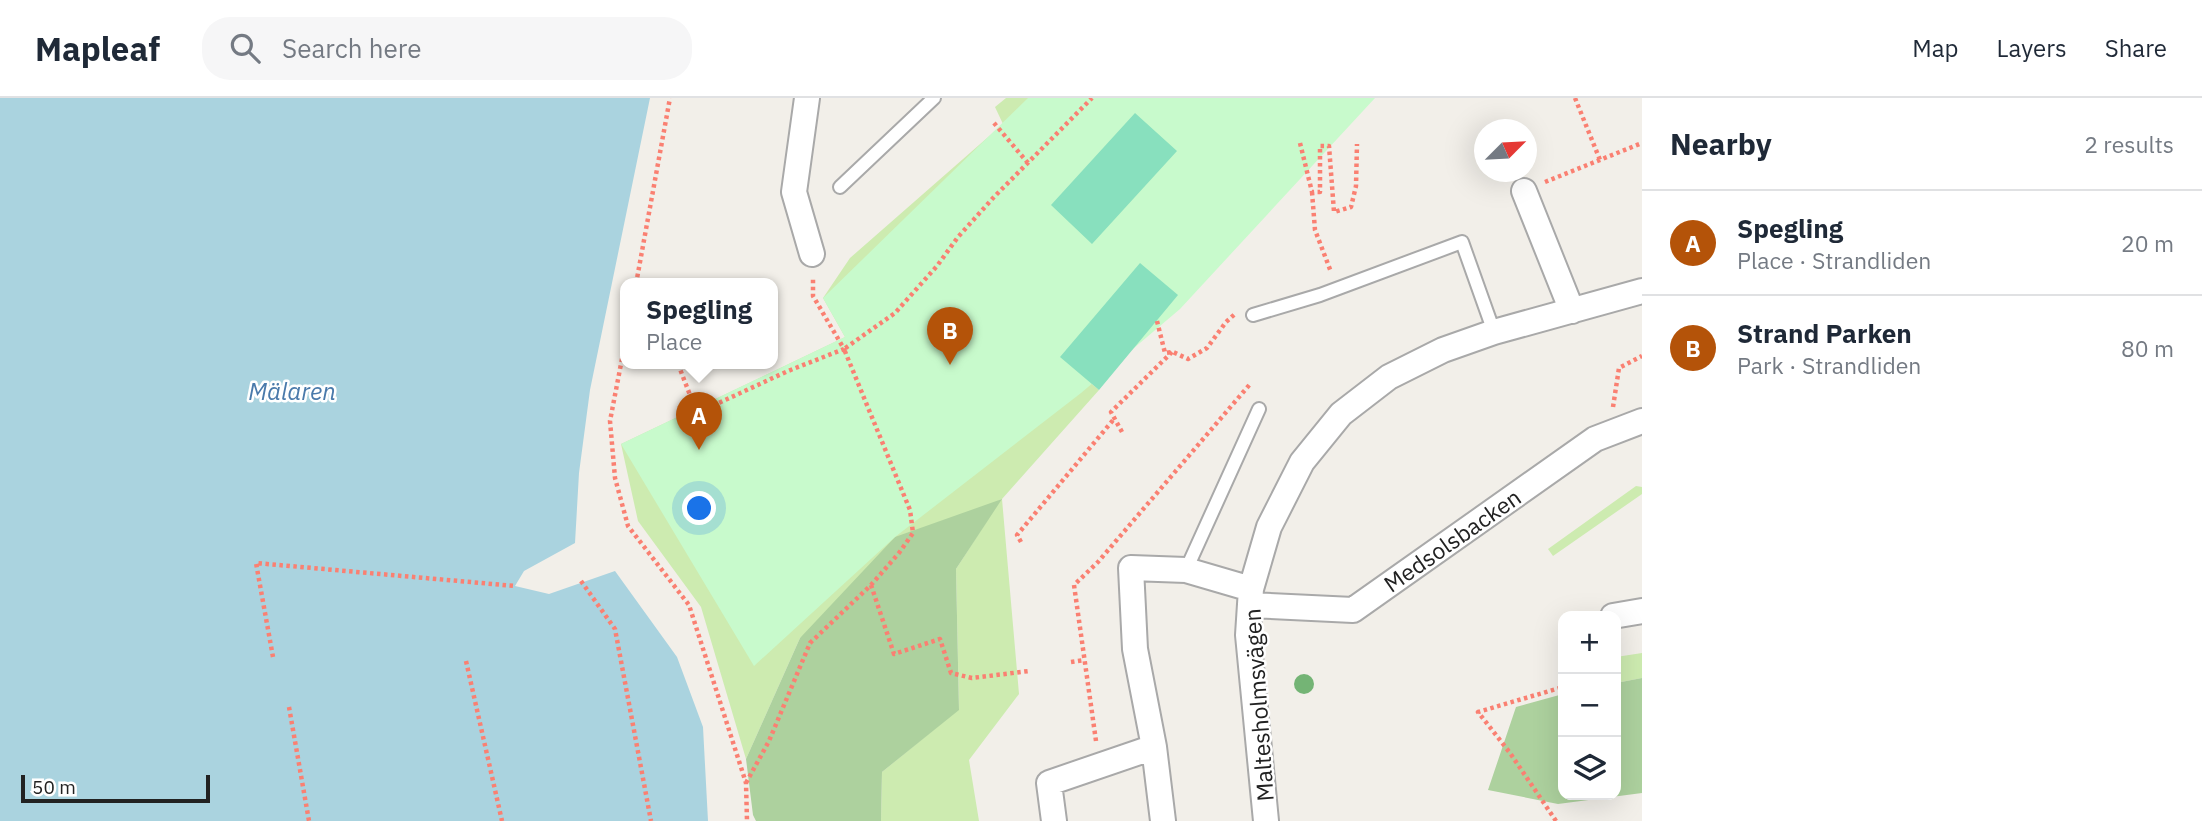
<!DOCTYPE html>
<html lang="en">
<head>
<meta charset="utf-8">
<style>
	body { margin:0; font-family:"IBM Plex Sans",sans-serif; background:#f6f6f7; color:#1f2937 }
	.controls { position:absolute; right:21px; bottom:21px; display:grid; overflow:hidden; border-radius:14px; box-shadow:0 7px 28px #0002 }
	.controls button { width:63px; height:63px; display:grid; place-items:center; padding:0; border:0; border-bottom:2px solid #e0e1e3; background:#fff; color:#1f2937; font:35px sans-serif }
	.compass { position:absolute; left:1474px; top:21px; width:63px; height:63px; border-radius:50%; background:#fff; box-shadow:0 7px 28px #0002; rotate:66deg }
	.scale { position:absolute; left:21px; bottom:18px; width:189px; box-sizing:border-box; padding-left:7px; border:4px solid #222; border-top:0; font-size:19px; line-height:24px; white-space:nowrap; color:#222; -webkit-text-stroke:5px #fff; paint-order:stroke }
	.you { position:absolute; left:700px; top:411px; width:24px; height:24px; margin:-18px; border:5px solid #fff; border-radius:50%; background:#1a73e8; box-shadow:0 0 0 10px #1a73e833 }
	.badge { display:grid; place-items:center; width:46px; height:46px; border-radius:50%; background:#b45309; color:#fff; font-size:23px; font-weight:700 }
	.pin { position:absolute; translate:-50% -58px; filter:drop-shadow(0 2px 4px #0008) }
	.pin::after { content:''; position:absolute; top:37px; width:24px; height:21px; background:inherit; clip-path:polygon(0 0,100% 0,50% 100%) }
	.popup { position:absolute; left:620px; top:180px; width:158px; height:91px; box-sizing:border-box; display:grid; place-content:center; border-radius:14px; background:#fff; filter:drop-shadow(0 2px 5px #0005); font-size:23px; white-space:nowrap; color:#747a83 }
	.popup b { font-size:26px; color:#1f2937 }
	.popup::after { content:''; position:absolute; left:50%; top:100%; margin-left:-14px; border:14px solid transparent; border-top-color:#fff }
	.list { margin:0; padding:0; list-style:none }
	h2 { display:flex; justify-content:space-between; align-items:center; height:91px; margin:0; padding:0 28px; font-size:30px }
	h2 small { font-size:23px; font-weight:400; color:#747a83 }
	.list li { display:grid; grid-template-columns:46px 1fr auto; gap:21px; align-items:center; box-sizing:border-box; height:105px; padding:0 28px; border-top:2px solid #e0e1e3 }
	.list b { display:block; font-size:26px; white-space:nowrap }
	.list p { margin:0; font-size:23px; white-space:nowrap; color:#747a83 }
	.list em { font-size:23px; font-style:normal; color:#747a83 }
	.icon { flex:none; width:38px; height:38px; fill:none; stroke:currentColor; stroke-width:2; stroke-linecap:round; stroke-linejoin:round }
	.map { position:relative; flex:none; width:1642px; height:723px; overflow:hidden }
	header { display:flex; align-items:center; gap:42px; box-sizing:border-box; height:98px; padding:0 35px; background:#fff; border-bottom:2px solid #e0e1e3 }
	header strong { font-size:33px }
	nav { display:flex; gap:38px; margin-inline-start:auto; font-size:24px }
	.search { width:490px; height:63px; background:#f6f6f7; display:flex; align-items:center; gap:18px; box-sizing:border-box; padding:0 24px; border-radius:28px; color:#747a83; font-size:26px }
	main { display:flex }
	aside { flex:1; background:#fff }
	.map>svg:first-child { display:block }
	.grass { fill:#cdebb0 }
	.forest { fill:#add19e }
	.park { fill:#c8facc }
	.pitch { fill:#88e0be }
	.water { fill:#aad3df }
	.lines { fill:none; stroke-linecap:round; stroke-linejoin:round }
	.lane-casing { stroke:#a9a9a9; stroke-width:16 }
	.street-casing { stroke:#a9a9a9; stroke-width:28 }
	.path { stroke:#fa8072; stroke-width:4.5; stroke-dasharray:3.5 3.5; stroke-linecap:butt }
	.lane { stroke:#fff; stroke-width:12 }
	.street { stroke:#fff; stroke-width:24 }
	.tree { fill:#74b475 }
	.labels { text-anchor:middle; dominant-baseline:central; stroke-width:5; stroke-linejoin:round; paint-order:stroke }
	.street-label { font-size:23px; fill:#222; stroke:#fff }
	.water-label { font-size:24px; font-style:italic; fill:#4a7aab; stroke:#fff }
</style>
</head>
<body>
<header>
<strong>Mapleaf</strong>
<div class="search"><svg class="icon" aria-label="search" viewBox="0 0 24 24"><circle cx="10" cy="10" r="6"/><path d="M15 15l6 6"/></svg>Search here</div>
<nav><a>Map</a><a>Layers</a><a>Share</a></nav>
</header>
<main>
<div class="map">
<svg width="1642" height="723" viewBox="0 0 1642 723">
	<rect width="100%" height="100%" fill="#f2efe9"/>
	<path class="grass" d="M1006,0H1199L1060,259L1099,292L1002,401L1019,596L969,662L979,723H881L882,674L959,611L956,471L1001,401L800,540L746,661L701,509L638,423L621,346L845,239L823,200L850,160L1003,26L995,9Z
		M1636,388L1642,389V396L1553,458L1548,451Z
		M1642,555V580L1616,585V559Z"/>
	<path class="forest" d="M1002,401L956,471L959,612L882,674L881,723H756L753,717L746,661L800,540L895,439Z
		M1642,580V695L1558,706L1488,692L1516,609L1563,596V697H1616V585Z"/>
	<path class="park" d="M1028,0H1375L1180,211L1081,295L895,439L754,568L621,346L845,239L823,200Z"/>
	<path class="pitch" d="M1135,15L1177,53L1092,146L1051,107Z
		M1140,165L1178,197L1099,292L1060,259Z"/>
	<path class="water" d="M0,0H650L590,292L579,375L575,445L524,473L515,488L549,496L615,473L677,559L703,629L708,723H0Z"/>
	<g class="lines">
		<g class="lane-casing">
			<path id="lane" d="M840,89L934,0
				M1253,217L1320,197L1462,144L1494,234
				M1186,472L1259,311"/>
		</g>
		<g class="street-casing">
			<path id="street" d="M807,0L794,94L812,156
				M1524,93L1572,213
				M1250,507L1353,512L1595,341L1642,323
				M1613,518L1642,513
				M1054,723L1049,685L1154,649
				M1163,723L1154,649L1135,551L1131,470L1186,472L1251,491
				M1266,723L1248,537L1251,491L1269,429L1302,364L1341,316L1389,279L1443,252L1494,234L1642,193"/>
		</g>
		<path class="path" d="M1575,0L1600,62
			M994,25L1028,65
			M1300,45L1312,94H1320V48H1329L1334,114L1351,109L1356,88L1357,46
			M1545,84L1642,45
			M1312,94L1315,132L1331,174
			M636,186L670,0
			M1157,223L1165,255L1173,254L1188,261L1207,250L1226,224L1235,216
			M626,240L610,323L615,380L628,428L689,507L746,685L747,723
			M678,266L697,315L788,273L844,251L813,198V180
			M1613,309L1619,270L1642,258
			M1122,334L1111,314L1172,254
			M1021,444L1017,437L1114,321
			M581,483L615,531L651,723
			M871,487L894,556L940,541L951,575L972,580L1029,573
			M273,559L256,465L515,488
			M466,563L502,723
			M1071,564L1084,562
			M289,609L309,723
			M1096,643L1074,487L1098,464L1251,285
			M746,685L769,643L810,545L871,487L899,455L913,435L910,412L844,251L895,215L937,168L958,139L994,99L1092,0
			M1556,723L1510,655L1478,614L1563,589"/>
		<use href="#lane" class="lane"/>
		<use href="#street" class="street"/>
	</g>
	<circle class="tree" cx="1304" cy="586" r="10"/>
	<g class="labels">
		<g class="street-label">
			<text transform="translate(1452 442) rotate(-35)">Medsolsbacken</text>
			<text transform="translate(1258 607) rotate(-94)">Maltesholmsvägen</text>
		</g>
		<g class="water-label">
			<text x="292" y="293">Mälaren</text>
		</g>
	</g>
</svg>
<div class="controls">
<button>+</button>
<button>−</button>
<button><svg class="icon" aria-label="layers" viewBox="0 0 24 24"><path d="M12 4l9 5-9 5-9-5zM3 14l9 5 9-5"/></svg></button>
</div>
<svg class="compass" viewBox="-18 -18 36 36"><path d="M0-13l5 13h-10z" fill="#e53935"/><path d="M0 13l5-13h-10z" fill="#747a83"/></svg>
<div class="scale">50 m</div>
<div class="you"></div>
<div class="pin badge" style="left:699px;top:352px">A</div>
<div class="popup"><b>Spegling</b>Place</div>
<div class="pin badge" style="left:950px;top:267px">B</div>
</div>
<aside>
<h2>Nearby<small>2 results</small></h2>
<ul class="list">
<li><span class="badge">A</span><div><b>Spegling</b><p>Place · Strandliden</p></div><em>20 m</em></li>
<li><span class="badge">B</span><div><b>Strand Parken</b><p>Park · Strandliden</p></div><em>80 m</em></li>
</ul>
</aside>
</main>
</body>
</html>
